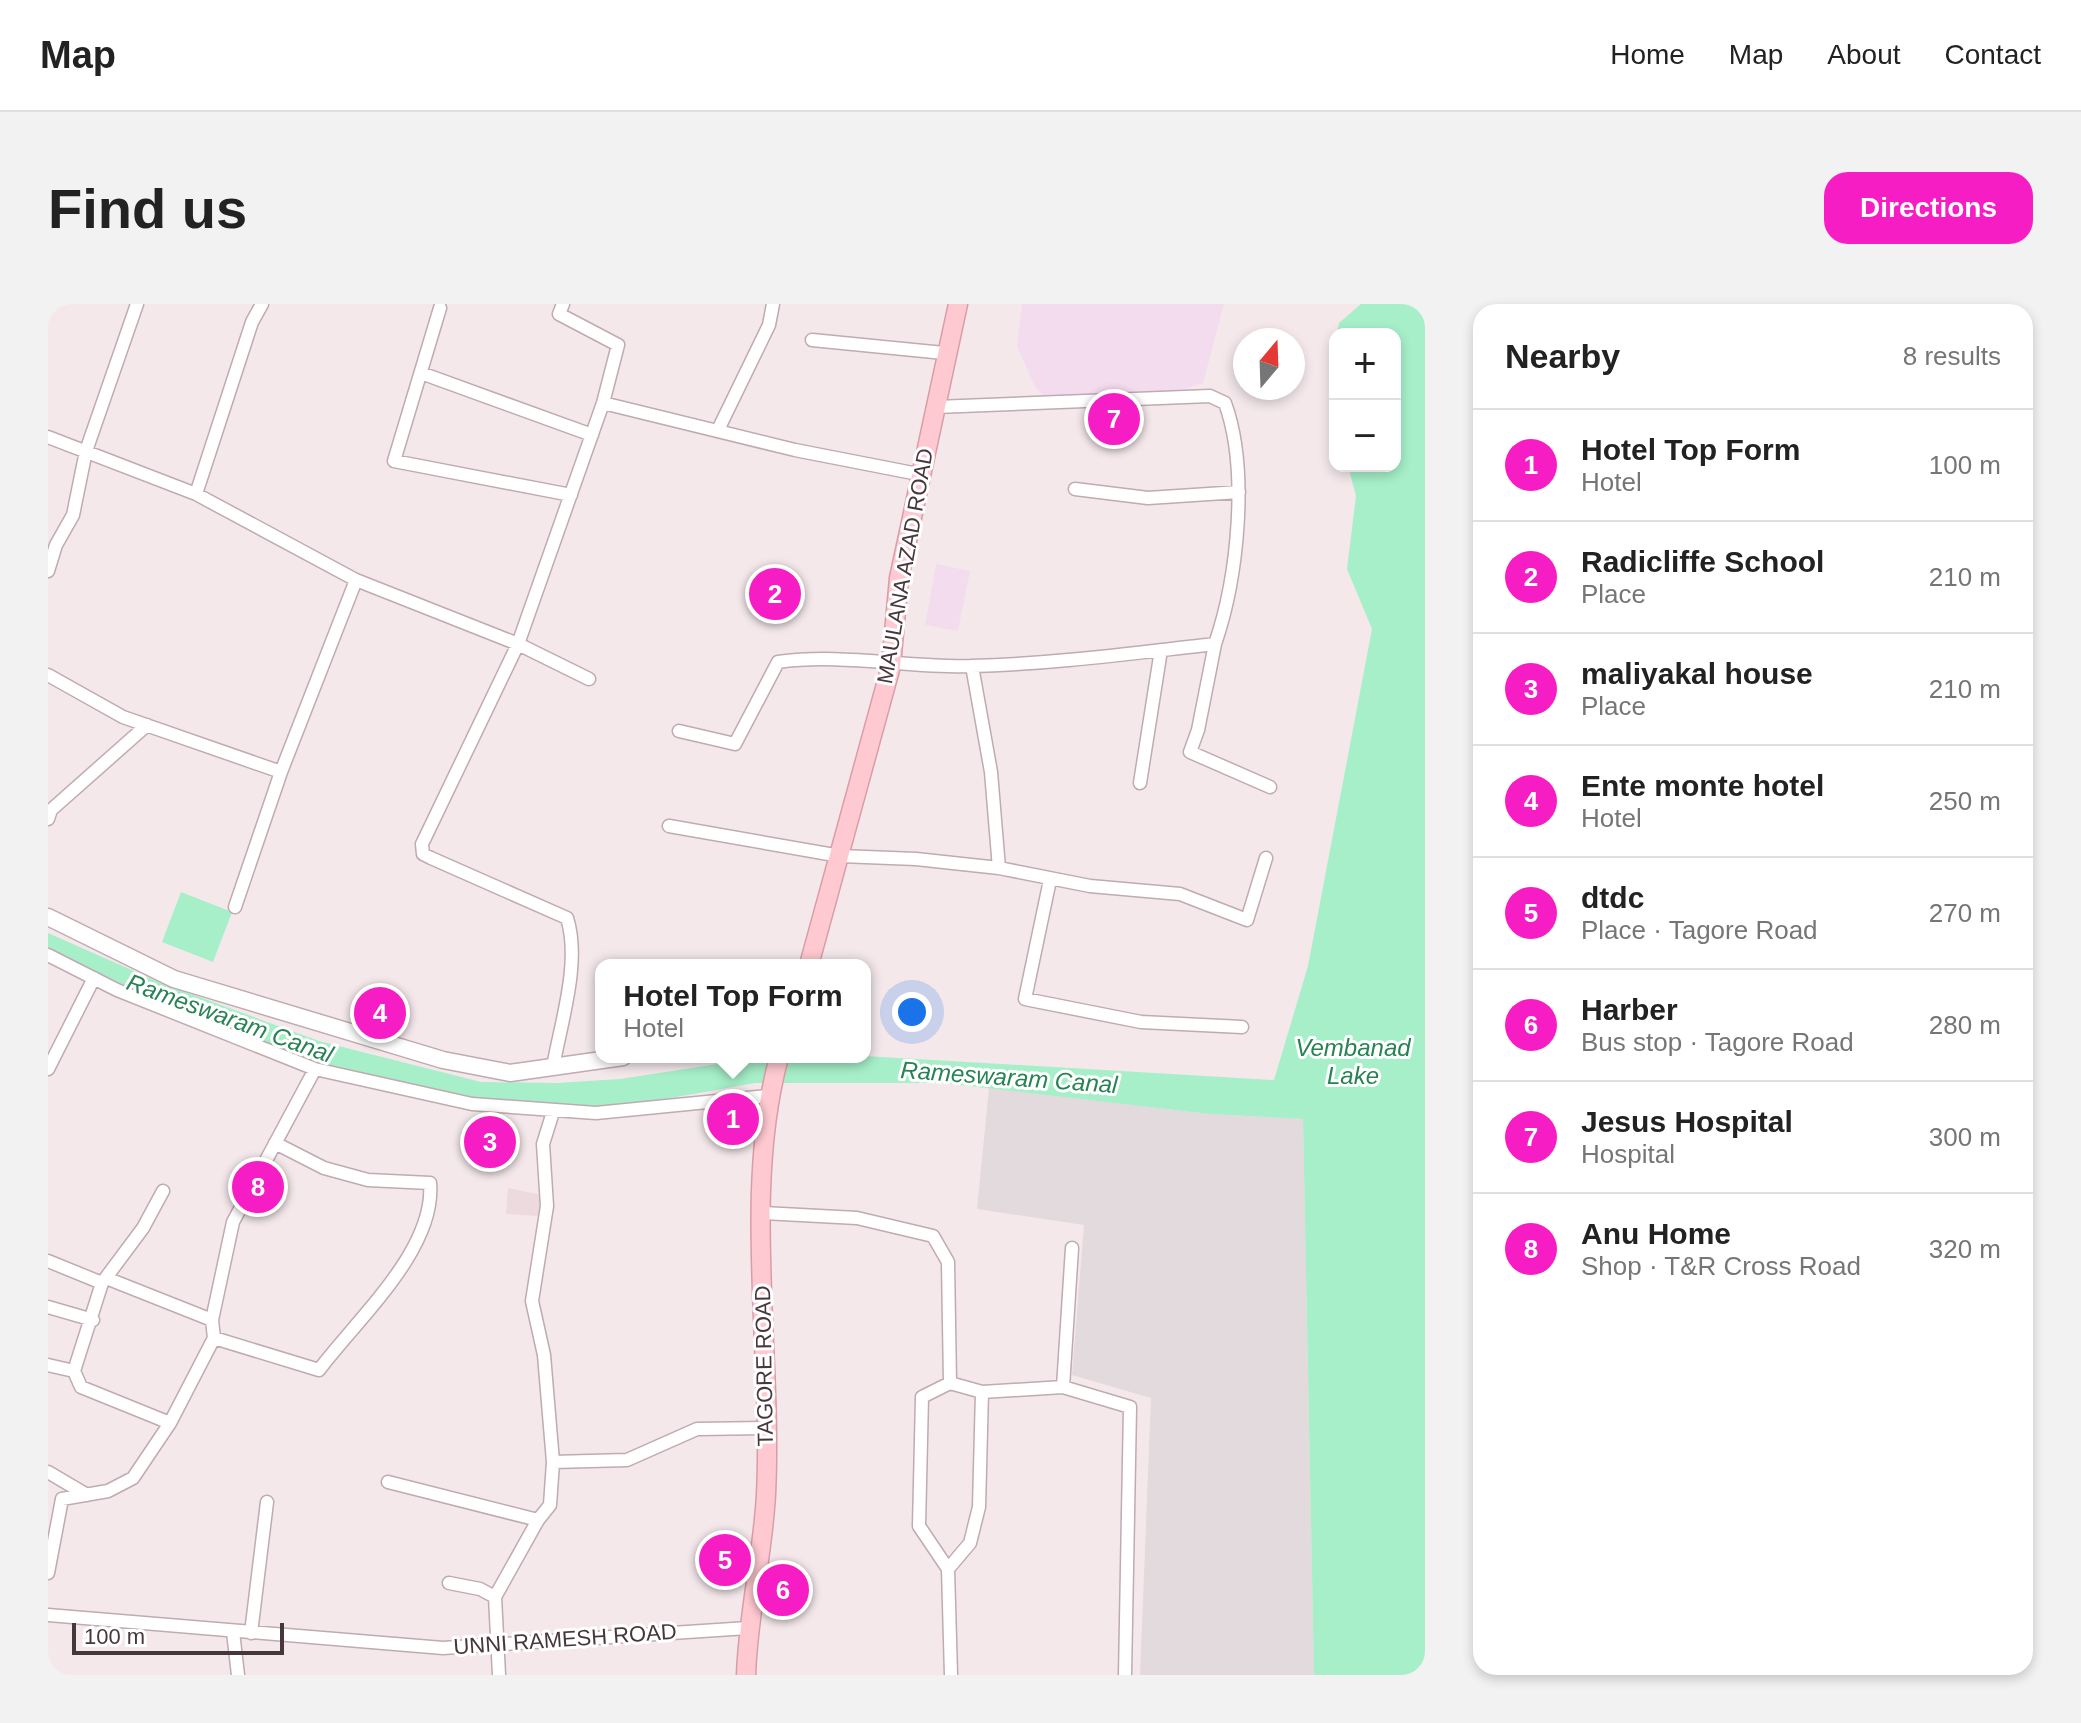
<!DOCTYPE html>
<html lang="en">
<head>
<meta charset="utf-8">
<style>
	body { margin:0; font-family:Arial,sans-serif; background:#f2f2f2; color:#222 }
	.controls { position:absolute; right:24px; top:24px; display:grid; overflow:hidden; border-radius:16px; box-shadow:0 4px 12px #0003 }
	.controls button { width:72px; height:72px; display:grid; place-items:center; padding:0; border:0; border-bottom:2px solid #e0e0e0; background:#fff; color:#222; font:40px sans-serif }
	.compass { position:absolute; left:1185px; top:24px; width:72px; height:72px; border-radius:50%; background:#fff; box-shadow:0 4px 12px #0003; rotate:19deg }
	.scale { position:absolute; left:24px; bottom:20px; width:212px; box-sizing:border-box; padding-left:8px; border:4px solid #47373c; border-top:0; font-size:22px; line-height:28px; white-space:nowrap; color:#47373c; -webkit-text-stroke:6px #fff; paint-order:stroke }
	.you { position:absolute; left:864px; top:708px; width:28px; height:28px; margin:-20px; border:6px solid #fff; border-radius:50%; background:#1a73e8; box-shadow:0 0 0 12px #1a73e833 }
	.badge { display:grid; place-items:center; width:52px; height:52px; border-radius:50%; background:#f61dc5; color:#fff; font-size:26px; font-weight:700 }
	.pin { position:absolute; translate:-50% -50%; border:4px solid #fff; box-shadow:0 2px 8px #0006 }
	.popup { position:absolute; left:547px; top:655px; width:276px; height:104px; box-sizing:border-box; display:grid; place-content:center; border-radius:16px; background:#fff; filter:drop-shadow(0 2px 6px #0005); font-size:26px; white-space:nowrap; color:#767676 }
	.popup b { font-size:30px; color:#222 }
	.popup::after { content:''; position:absolute; left:50%; top:100%; margin-left:-16px; border:16px solid transparent; border-top-color:#fff }
	.list { margin:0; padding:0; list-style:none }
	h2 { display:flex; justify-content:space-between; align-items:center; height:104px; margin:0; padding:0 32px; font-size:34px }
	h2 small { font-size:26px; font-weight:400; color:#767676 }
	.list li { display:grid; grid-template-columns:52px 1fr auto; gap:24px; align-items:center; box-sizing:border-box; height:112px; padding:0 32px; border-top:2px solid #e0e0e0 }
	.list b { display:block; font-size:30px; white-space:nowrap }
	.list p { margin:0; font-size:26px; white-space:nowrap; color:#767676 }
	.list em { font-size:26px; font-style:normal; color:#767676 }
	.map { position:relative; flex:none; width:1377px; height:1371px; overflow:hidden; border-radius:24px }
	header { display:flex; align-items:center; gap:48px; box-sizing:border-box; height:112px; padding:0 40px; background:#fff; border-bottom:2px solid #e0e0e0 }
	header strong { font-size:38px }
	nav { display:flex; gap:44px; margin-inline-start:auto; font-size:28px }
	.intro { display:flex; align-items:center; justify-content:space-between; box-sizing:border-box; height:192px; padding:0 48px }
	h1 { margin:0; font-size:56px }
	.button { padding:20px 36px; border-radius:24px; background:#f61dc5; color:#fff; font-size:28px; font-weight:700 }
	main { display:flex; gap:48px; padding:0 48px }
	aside { flex:1; background:#fff; border-radius:24px; box-shadow:0 4px 12px #0003 }
	.map>svg:first-child { display:block }
	.residential { fill:#ecdadf }
	.industrial { fill:#e3dadd }
	.medical { fill:#f4dcef }
	.water { fill:#a6efc9 }
	.lines { fill:none; stroke-linecap:round; stroke-linejoin:round }
	.minor-casing { stroke:#bfabb0; stroke-width:15 }
	.tertiary-casing { stroke:#bfabb0; stroke-width:19 }
	.secondary-casing { stroke:#d99da8; stroke-width:21 }
	.minor { stroke:#fff; stroke-width:12 }
	.tertiary { stroke:#fff; stroke-width:16 }
	.secondary { stroke:#fec9d1; stroke-width:18 }
	.labels { text-anchor:middle; dominant-baseline:central; stroke-width:6; stroke-linejoin:round; paint-order:stroke }
	.street-label { font-size:22px; fill:#47373c; stroke:#fff }
	.water-label { font-size:24px; font-style:italic; fill:#278254; stroke:#fff }
</style>
</head>
<body>
<header>
<strong>Map</strong>
<nav><a>Home</a><a>Map</a><a>About</a><a>Contact</a></nav>
</header>
<div class="intro"><h1>Find us</h1><a class="button">Directions</a></div>
<main>
<div class="map">
<svg width="1377" height="1371" viewBox="0 0 1377 1371">
	<rect width="100%" height="100%" fill="#f4e8eb"/>
	<path class="residential" d="M460,884L494,891L491,912L458,910Z"/>
	<path class="industrial" d="M941,784L1161,810L1255,815L1266,1371H1092L1103,1094L1024,1071L1036,921L929,905Z"/>
	<path class="medical" d="M974,0H1176L1155,79L1114,92L997,94L986,81L969,42Z
		M888,260L922,267L910,327L877,321Z"/>
	<path class="water" d="M1313,0H1377V1371H1266L1255,815L1161,810L895,779H707L550,807L429,797L265,759L135,708L0,646V629L113,679L271,737L433,778L509,779L572,775L715,753L817,752L1226,776L1260,662L1324,325L1299,265L1308,192L1300,162H1347V30H1289L1291,19Z
		M133,588L184,608L165,658L114,638Z"/>
	<g class="lines">
		<g class="minor-casing">
			<path id="minor" d="M392,4L346,157L523,191
				M764,36L896,49
				M373,69L544,131
				M555,99L747,146L870,170
				M670,126L721,21L725,0
				M0,133L148,190L308,276L470,340L541,375
				M1027,185L1100,194L1191,188
				M148,190L204,18L214,0
				M0,267L8,241L25,211L38,147L89,0
				M1167,340L1150,426L1142,448L1222,483
				M924,362L943,468L951,564
				M0,371L75,413L233,468
				M631,427L687,440L730,358C794,349 860,364 924,362C1006,360 1086,349 1167,340C1190,273 1201,165 1177,99L1162,92L888,103
				M1092,479L1113,346
				M0,515L3,506L99,421
				M621,522L792,552L868,555L951,564L1042,582L1132,590L1199,616L1218,554
				M1002,576L977,695L1093,718L1194,723
				M187,603L233,468L308,276
				M0,651L69,686L267,765L424,800L548,809L720,792
				M505,763C513,718 533,658 519,614L383,554L375,550L374,540L470,340L555,99L570,41L511,10L515,0
				M0,765L46,674
				M115,887L95,924L54,979L26,1067L33,1083L122,1119
				M715,909L809,914L885,932L900,958L902,1079L934,1088L1015,1083L1082,1103L1077,1371
				M0,957L54,979
				M58,974L164,1016
				M0,1003L45,1016
				M166,1034L271,1066C308,1016 388,946 382,879L320,876L276,864L227,839
				M0,1061L26,1067
				M1015,1083L1024,944
				M505,1158L579,1156L649,1125L716,1124
				M0,1168L39,1191
				M340,1178L490,1216
				M900,1265L871,1222L874,1093L902,1079
				M0,1269L14,1195L60,1187L85,1174L122,1119L166,1034L164,1016L185,918L267,765
				M401,1279L432,1285L447,1293
				M0,1311L395,1344L700,1324
				M185,1328L190,1371
				M203,1329L219,1198
				M451,1371L447,1293L490,1216L502,1201L505,1158L496,1051L484,997L499,902L495,840L505,808
				M903,1371L900,1265L922,1239L931,1203L934,1088"/>
		</g>
		<g class="tertiary-casing">
			<path id="tertiary" d="M0,613L126,675L395,756L462,769L575,753"/>
		</g>
		<g class="secondary-casing">
			<path id="secondary" d="M761,661L843,362L851,274L910,0
				M698,1371C700,1310 715,1250 718,1190C725,1049 694,889 731,753"/>
		</g>
		<use href="#minor" class="minor"/>
		<use href="#tertiary" class="tertiary"/>
		<use href="#secondary" class="secondary"/>
	</g>
	<g class="labels">
		<g class="street-label">
			<text transform="translate(857 262) rotate(-80)">MAULANA AZAD ROAD</text>
			<text transform="translate(716 1062) rotate(-91)">TAGORE ROAD</text>
			<text transform="translate(517 1335) rotate(-4)">UNNI RAMESH ROAD</text>
		</g>
		<g class="water-label">
			<text transform="translate(182 714) rotate(20)">Rameswaram Canal</text>
			<text x="1305" y="743">Vembanad<tspan x="1305" dy="28">Lake</tspan></text>
			<text transform="translate(961 773) rotate(4)">Rameswaram Canal</text>
		</g>
	</g>
</svg>
<div class="controls">
<button>+</button>
<button>−</button>
</div>
<svg class="compass" viewBox="-18 -18 36 36"><path d="M0-13l5 13h-10z" fill="#e53935"/><path d="M0 13l5-13h-10z" fill="#767676"/></svg>
<div class="scale">100 m</div>
<div class="you"></div>
<div class="pin badge" style="left:685px;top:815px">1</div>
<div class="popup"><b>Hotel Top Form</b>Hotel</div>
<div class="pin badge" style="left:727px;top:290px">2</div>
<div class="pin badge" style="left:442px;top:838px">3</div>
<div class="pin badge" style="left:332px;top:709px">4</div>
<div class="pin badge" style="left:677px;top:1256px">5</div>
<div class="pin badge" style="left:735px;top:1286px">6</div>
<div class="pin badge" style="left:1066px;top:115px">7</div>
<div class="pin badge" style="left:210px;top:883px">8</div>
</div>
<aside>
<h2>Nearby<small>8 results</small></h2>
<ul class="list">
<li><span class="badge">1</span><div><b>Hotel Top Form</b><p>Hotel</p></div><em>100 m</em></li>
<li><span class="badge">2</span><div><b>Radicliffe School</b><p>Place</p></div><em>210 m</em></li>
<li><span class="badge">3</span><div><b>maliyakal house</b><p>Place</p></div><em>210 m</em></li>
<li><span class="badge">4</span><div><b>Ente monte hotel</b><p>Hotel</p></div><em>250 m</em></li>
<li><span class="badge">5</span><div><b>dtdc</b><p>Place · Tagore Road</p></div><em>270 m</em></li>
<li><span class="badge">6</span><div><b>Harber</b><p>Bus stop · Tagore Road</p></div><em>280 m</em></li>
<li><span class="badge">7</span><div><b>Jesus Hospital</b><p>Hospital</p></div><em>300 m</em></li>
<li><span class="badge">8</span><div><b>Anu Home</b><p>Shop · T&amp;R Cross Road</p></div><em>320 m</em></li>
</ul>
</aside>
</main>
</body>
</html>
